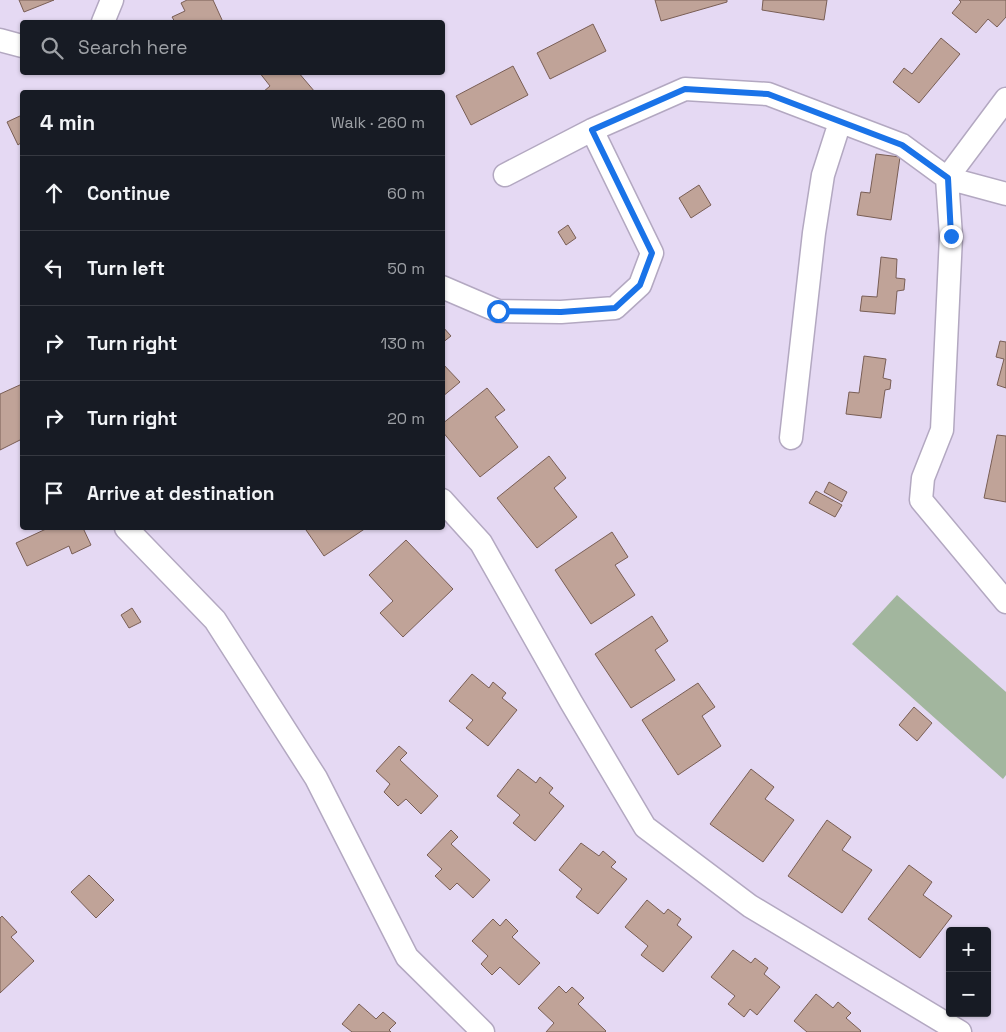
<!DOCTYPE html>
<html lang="en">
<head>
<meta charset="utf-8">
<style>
	body { margin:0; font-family:"Space Grotesk",sans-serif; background:#242831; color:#f1f3f6 }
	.controls { position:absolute; right:15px; bottom:15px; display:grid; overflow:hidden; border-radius:5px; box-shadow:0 1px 4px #0004 }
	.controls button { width:45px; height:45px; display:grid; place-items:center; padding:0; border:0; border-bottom:1px solid #363941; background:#171b24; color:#f1f3f6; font:25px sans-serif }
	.stop { position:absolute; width:15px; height:15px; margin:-11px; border:4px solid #1a73e8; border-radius:50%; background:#fff }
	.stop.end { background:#1a73e8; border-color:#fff; box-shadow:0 1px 5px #0008 }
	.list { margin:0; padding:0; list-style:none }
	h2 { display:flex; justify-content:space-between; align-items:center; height:65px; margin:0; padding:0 20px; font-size:21px }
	h2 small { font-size:16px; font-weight:400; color:#9ea1a6 }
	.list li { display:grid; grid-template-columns:32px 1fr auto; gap:15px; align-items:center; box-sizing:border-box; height:75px; padding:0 20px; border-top:1px solid #363941 }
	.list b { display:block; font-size:19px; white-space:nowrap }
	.list em { font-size:16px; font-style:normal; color:#9ea1a6 }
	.icon { flex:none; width:28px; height:28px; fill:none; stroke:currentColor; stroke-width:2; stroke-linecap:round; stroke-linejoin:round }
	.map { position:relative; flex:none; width:1006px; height:1032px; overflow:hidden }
	.search { position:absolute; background:#171b24; box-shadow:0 1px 4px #0004; left:20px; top:20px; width:425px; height:55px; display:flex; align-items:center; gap:12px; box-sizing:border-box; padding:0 18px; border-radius:5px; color:#9ea1a6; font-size:19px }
	.panel { position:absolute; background:#171b24; box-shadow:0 1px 4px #0004; left:20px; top:90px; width:425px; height:440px; border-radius:5px }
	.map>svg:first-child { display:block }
	.green { fill:#a2b69e }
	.building { fill:#c0a398; stroke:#795e55 }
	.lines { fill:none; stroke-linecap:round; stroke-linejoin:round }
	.minor-casing { stroke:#b3a8c1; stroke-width:25 }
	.minor { stroke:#fff; stroke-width:22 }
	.route { stroke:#1a73e8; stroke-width:6 }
</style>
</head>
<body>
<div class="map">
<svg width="1006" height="1032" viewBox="0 0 1006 1032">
	<rect width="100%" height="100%" fill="#e5d9f3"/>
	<path class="green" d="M897,595L1006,692V775L1003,779L852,644Z"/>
	<path class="building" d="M19,0H54L24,12Z
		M187,0H213L223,22H175L172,17L185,11L181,3Z
		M655,0H727V2L661,21Z
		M763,0H827L824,20L762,10Z
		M959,0H1006V17L997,27L988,19L976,33L952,13L961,2Z
		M593,24L606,51L550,79L537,53Z
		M941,38L960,54L919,103L893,82L904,68L912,74Z
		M513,66L528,95L471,125L456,96Z
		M259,72H298L315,92H263L270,86Z
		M22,115V142L18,145L7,122Z
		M876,154L900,157L891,220L857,215L861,192L870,193Z
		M699,185L711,205L691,218L679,198Z
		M568,225L576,238L566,245L558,232Z
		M881,257L897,259L896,278L905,279L904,290L897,291L895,314L860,311L862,296L877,297Z
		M442,326L451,336L442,343Z
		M1000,341L1006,342V388L997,385L1004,359L996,357Z
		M864,356L886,359L883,378L891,380L890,389L885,390L881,418L846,414L849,392L859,393Z
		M442,363L460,382L442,397Z
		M22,384V439L0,450V394Z
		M487,388L505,410L495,417L518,447L480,477L442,431V424Z
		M997,435L1006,436V502L984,498Z
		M549,456L566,478L554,488L577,517L537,548L497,498Z
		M829,482L847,492L842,502L824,492Z
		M816,491L842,505L835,517L809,503Z
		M46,528H83L91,545L72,554L69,546L27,566L16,543L46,529Z
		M309,528H366L324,556L306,530Z
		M612,532L628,557L615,565L635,595L591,624L555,570Z
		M406,540L453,589L403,637L380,613L393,601L369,575Z
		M132,608L141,622L129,628L121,615Z
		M652,616L668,641L655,650L675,680L631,708L595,654Z
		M472,674L489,688L493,682L506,693L502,698L517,710L488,746L466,728L473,720L449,701Z
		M698,683L715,707L702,716L721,746L678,775L642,720Z
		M914,707L932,723L917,741L899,725Z
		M399,746L407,753L400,760L438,796L421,814L406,799L398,806L384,792L390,784L376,771Z
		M518,769L536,783L540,777L553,788L549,793L564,806L535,841L513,823L520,815L497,796Z
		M751,769L774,787L765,799L794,820L763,862L710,824Z
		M827,820L851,837L842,850L872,870L842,913L788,876Z
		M451,830L458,837L451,844L490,880L473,898L457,883L450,890L435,876L442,869L427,855Z
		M581,843L599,856L603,851L616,862L611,867L627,879L598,914L576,897L582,889L559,870Z
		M909,865L932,882L923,895L952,916L920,958L868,919Z
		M89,875L114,900L96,918L71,892Z
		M647,900L664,914L668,909L681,919L677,925L692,937L663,972L641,955L648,946L625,927Z
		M2,916L17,932L11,937L34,961L0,993V918Z
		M493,919L500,926L506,919L518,931L512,937L540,963L519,985L500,967L492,975L481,964L488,956L472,941Z
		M733,950L751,963L755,958L768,968L764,974L780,987L757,1015L750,1009L744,1017L728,1004L735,996L711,977Z
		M559,986L566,993L572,987L584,998L578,1004L606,1031L605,1032H546L554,1023L538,1008Z
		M816,994L833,1008L838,1002L851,1013L846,1018L861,1031L860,1032H807L794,1021Z
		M359,1004L376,1019L383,1012L396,1023L389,1030L391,1032H352L342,1024Z"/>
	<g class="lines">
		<g class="minor-casing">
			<path id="minor" d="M103,22L112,0
				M0,40L22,46
				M1006,99L947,178L951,236L942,430L923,478L921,500L1006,602
				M505,175L592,130L685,89L768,94L902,145L947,178L1006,194
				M442,287L498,311L561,312L615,308L640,285L652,253L592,130
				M791,438L814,233L823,175L840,122
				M442,500L481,543L571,702L645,827L750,906L960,1032
				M126,528L215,620L316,778L407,957L483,1032"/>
		</g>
		<use href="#minor" class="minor"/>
	</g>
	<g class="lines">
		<path class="route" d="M498,311L561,312L615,308L640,285L652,253L592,130L685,89L768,94L902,145L948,178L951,236"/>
	</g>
</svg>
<div class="controls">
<button>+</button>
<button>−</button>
</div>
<div class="stop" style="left:498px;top:311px"></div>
<div class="stop end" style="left:951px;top:236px"></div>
<div class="search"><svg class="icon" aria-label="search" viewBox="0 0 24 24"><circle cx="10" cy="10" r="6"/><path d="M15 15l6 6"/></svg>Search here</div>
<section class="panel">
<h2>4 min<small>Walk · 260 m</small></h2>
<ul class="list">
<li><svg class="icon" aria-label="ahead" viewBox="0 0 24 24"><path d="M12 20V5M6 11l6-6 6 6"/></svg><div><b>Continue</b></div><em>60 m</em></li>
<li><svg class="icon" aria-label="left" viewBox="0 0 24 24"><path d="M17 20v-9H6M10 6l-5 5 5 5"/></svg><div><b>Turn left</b></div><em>50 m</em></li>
<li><svg class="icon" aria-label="right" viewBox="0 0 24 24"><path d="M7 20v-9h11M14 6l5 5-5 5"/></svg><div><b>Turn right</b></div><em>130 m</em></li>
<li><svg class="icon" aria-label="right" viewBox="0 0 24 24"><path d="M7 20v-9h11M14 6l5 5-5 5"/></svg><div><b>Turn right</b></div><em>20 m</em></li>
<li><svg class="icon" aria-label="arrive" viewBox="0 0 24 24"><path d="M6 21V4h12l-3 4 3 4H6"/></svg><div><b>Arrive at destination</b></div></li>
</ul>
</section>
</div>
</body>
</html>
